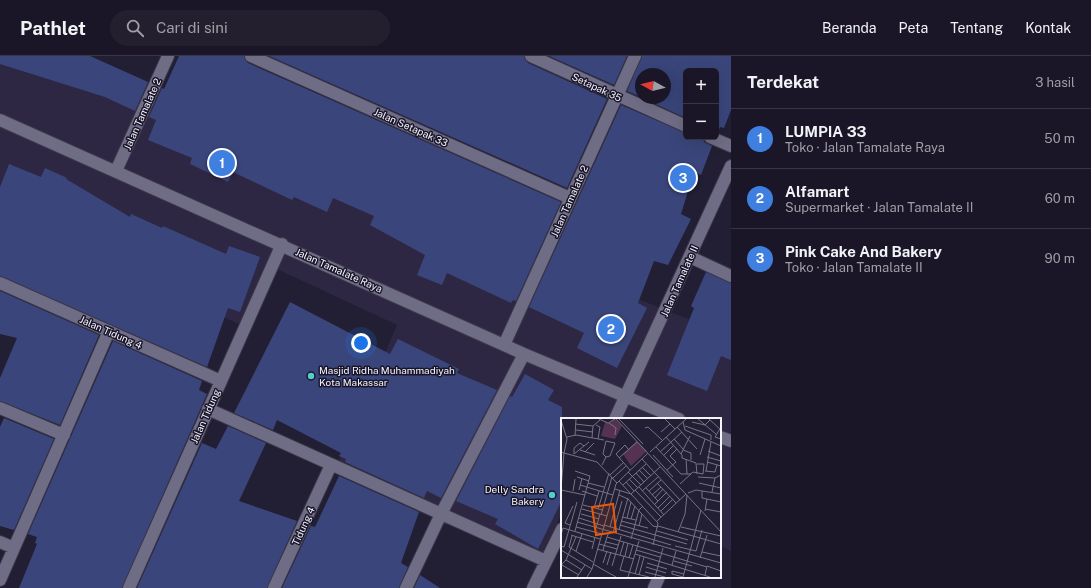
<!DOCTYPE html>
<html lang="id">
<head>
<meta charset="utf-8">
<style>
	body { margin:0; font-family:"Public Sans",sans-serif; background:#231f2f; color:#f1f3f6 }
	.controls { position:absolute; right:12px; top:12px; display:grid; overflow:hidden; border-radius:6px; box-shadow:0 4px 16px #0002 }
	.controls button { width:36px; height:36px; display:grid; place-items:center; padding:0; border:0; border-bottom:1px solid #383544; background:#1a1627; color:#f1f3f6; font:20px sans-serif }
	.compass { position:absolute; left:635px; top:12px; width:36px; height:36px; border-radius:50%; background:#1a1627; box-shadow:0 4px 16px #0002; rotate:278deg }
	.you { position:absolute; left:361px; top:287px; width:14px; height:14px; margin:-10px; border:3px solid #fff; border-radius:50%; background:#1a73e8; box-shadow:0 0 0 6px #1a73e833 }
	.badge { display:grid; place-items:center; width:26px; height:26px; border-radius:50%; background:#53cdcb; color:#fff; font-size:13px; font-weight:700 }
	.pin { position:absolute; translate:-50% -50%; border:2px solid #fff; box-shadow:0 1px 4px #0006 }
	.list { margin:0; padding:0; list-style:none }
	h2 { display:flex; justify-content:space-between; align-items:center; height:52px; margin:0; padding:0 16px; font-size:17px }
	h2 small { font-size:13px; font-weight:400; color:#9f9fa7 }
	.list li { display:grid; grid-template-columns:26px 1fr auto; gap:12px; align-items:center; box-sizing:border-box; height:60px; padding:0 16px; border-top:1px solid #383544 }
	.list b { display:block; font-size:15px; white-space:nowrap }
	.list p { margin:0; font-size:13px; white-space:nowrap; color:#9f9fa7 }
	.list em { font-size:13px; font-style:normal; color:#9f9fa7 }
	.icon { flex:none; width:22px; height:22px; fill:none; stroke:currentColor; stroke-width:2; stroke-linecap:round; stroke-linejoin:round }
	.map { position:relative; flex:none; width:731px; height:532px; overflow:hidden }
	header { display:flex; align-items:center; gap:24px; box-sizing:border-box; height:56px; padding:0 20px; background:#1a1627; border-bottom:1px solid #383544 }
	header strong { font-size:19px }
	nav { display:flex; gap:22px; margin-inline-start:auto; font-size:14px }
	.search { width:280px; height:36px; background:#231f2f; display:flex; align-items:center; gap:10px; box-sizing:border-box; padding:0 14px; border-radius:22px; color:#9f9fa7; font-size:15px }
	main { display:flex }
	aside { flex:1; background:#1a1627 }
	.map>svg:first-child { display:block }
	.built { fill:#2d2743 }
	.building { fill:#3a467b }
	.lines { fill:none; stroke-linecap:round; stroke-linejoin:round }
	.minor-casing { stroke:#3b3748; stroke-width:14 }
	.minor { stroke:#6f6c85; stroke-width:12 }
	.poi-dot { fill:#53cdcb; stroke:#19152a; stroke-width:1.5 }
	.labels { text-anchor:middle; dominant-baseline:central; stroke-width:3; stroke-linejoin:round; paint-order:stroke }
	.street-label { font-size:10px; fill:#f5f4fd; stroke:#19152a }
	.poi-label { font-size:10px; fill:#f5f4fd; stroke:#19152a; text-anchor:start }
	.inset-road { fill:none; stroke:#767484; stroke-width:1 }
	.view { fill:#e8590c; fill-opacity:0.15; stroke:#e8590c; stroke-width:2 }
	.inset-edge { fill:none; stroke:#f5f4fd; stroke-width:2 }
</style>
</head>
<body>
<header>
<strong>Pathlet</strong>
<div class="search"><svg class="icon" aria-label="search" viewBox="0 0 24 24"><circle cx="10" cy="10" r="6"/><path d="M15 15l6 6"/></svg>Cari di sini</div>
<nav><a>Beranda</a><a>Peta</a><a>Tentang</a><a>Kontak</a></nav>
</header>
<main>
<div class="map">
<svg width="731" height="532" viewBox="0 0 731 532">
	<rect width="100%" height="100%" fill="#221e34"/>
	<path class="built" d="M0,0H90L545,206L731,280V495L720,490V363H562V456L542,501L338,406L397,269L266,208L239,268L0,163Z"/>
	<path class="building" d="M0,0H90L148,26L135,55L105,41L0,8Z
		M179,0H244L248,7L561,146L516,245L513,244L511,247L447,217L442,229L417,219L425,199L370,169L374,160L333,142L327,156L294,141L292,144L233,116L228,126L190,108L192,102L148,84L156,64L149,61L162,32L164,33Z
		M269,0H524L528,7L607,43L567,132Z
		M549,0H627L614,29Z
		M642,0H731V54L724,72L720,71L718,76L716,75V15H686V62L642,42H665V18H641V41L627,35Z
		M621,49L686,77V81H703L704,86L712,90L701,119L694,116L681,158L691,163L668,209L654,205L638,247L647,252L617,312L577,292L584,277L529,251Z
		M9,108L41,121L45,112L67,122L66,123L130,161L131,158L162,172L163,170L226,198L229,190L260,201L240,256L228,252L207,311L0,220V131Z
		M706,216L731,227V304L721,300L707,335L667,319L694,252L691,250Z
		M0,235L99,279L60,369L0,345V322L17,282L0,278Z
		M290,246L390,298L398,283L459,313L457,317L497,334L441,442L427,435L424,442L345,406L346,403L339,400L341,397L277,364L273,374L234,357Z
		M113,285L202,325L199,334L207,338L122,532H19L37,488L35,487L37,481L28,478Z
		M525,318L554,334L548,344L562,351V444L538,493L495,468L498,463L456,445L510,340L512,341Z
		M4,362L54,383L14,474L0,470V371Z
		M228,370L266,387L239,445L297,465L267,532H137L202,387L216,393Z
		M339,420L419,456L401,507L408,511L399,532H282L311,470L315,471Z
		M420,519L440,532H414Z"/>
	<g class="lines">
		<g class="minor-casing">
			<path id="minor" d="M251,0L570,142
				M531,0L686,70
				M0,64L524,298L679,363
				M710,81L731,90
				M116,115L168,0
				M690,201L731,220
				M0,227L221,325
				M504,289L635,0
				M0,352L64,379
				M208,353L546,505
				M615,363L731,110
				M720,381L731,385
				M0,486L14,492
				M0,524L109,275
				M129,532L282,188
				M274,532L331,409
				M406,532L441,458L524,298
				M533,532L562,473
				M654,532L659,521"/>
		</g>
		<use href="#minor" class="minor"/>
	</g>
	<g class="poi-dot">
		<circle cx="311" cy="320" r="4"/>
		<circle cx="552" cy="439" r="4"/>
	</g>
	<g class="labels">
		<g class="street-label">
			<text transform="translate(597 31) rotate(25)">Setapak 35</text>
			<text transform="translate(142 58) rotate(-66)">Jalan Tamalate 2</text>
			<text transform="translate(411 71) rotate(24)">Jalan Setapak 33</text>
			<text transform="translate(569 145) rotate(-66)">Jalan Tamalate 2</text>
			<text transform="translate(339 214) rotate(24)">Jalan Tamalate Raya</text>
			<text transform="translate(679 225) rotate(-66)">Jalan Tamalate II</text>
			<text transform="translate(111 276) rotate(24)">Jalan Tidung 4</text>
			<text transform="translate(205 360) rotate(-66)">Jalan Tidung</text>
			<text transform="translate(303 470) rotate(-65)">Tidung 4</text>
		</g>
		<g class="poi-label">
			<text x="319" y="314">Masjid Ridha Muhammadiyah<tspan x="319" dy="12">Kota Makassar</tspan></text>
			<text x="544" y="433" text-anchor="end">Delly Sandra<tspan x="544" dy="12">Bakery</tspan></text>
		</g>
	</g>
	<g transform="translate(561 362)">
		<rect width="160" height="160" fill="#221e34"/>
		<path d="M54,1L61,8L54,21L40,18L44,4L49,5ZM76,23L86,33L70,48L62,36Z" fill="#563252"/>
		<path class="inset-road" d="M38,1L47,5L54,1M55,1L160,114M58,1L82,26M104,1L114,11M137,1L155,16M148,1L160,12M0,2L6,21L3,35L0,34M122,4L124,12L160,28M131,4L144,7L149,2M48,5L55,10L54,17M14,6L32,8M35,7L39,9L37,21M124,8L150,17V22M116,9L136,31M160,9L154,19L160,21M84,10L87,9L101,22M15,12L32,14M100,14L109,6M14,18L15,1M6,19L15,17L43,22M105,19L121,37V40L135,45L136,56M31,20L32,8L39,2M113,21L122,31M95,29L120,56H130M67,31L64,27L55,36L69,52M19,32L34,37M122,32L130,35V42M147,33L160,38M24,34L33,25M89,34L125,1M99,34L121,14M13,36L28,24M13,36V30L19,25L23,28M120,36L129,18M92,37L112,59M103,37L112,28M139,37L144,21M146,39L160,43M58,40L76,24M81,41L119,82M125,41L126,56M146,44L160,48M41,47L45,39L49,38L54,25L45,23L42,36L45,39M81,49L90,58M78,52L87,61M106,52L115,44L109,38L116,31M144,53L154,54L156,47M145,53L150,24M67,54L80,67M75,55L83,64M49,57L62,45M16,59L28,63M137,59L154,60L160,57M52,60L65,48M68,61L77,70M58,63L69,75M65,64L73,73M27,65L43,69M96,65L115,85M138,65L160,70M119,66L132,54L142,56L143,46H136M19,67L52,77M62,67L85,46M78,69L103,97M85,70L97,83M0,71L3,35L36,44L56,65M54,71L70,76L97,105L92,127M0,72L24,77M18,72L21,60M74,72L100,99M12,73L14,61M21,73L36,78M81,73L97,59M88,73L100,62M141,73V80L160,84M151,74L154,60M127,75L135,72L160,76M70,76L99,49M58,77L67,81L92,108L97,109M91,77L100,69M94,80L102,71M94,86L106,74M22,87L42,92M33,90L38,73M97,90L109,78M21,91L46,98M37,91L48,55M144,91L160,94M100,93L112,81M144,93L146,81M20,96L38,101M40,97L51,59M61,99L75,102M18,100L43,108M66,100L70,84M70,101L74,88M60,103L87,110M96,103L125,76M16,104L160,145M9,107L4,105L12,88M43,107L110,127M59,107L126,126M78,108L81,96M97,108L160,126M15,109L41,116M49,109L59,72M120,109L160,118M35,110L39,96M58,112L67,80M14,113L29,58L14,53M96,113L127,122M48,114L46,119L146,149M117,114L124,96L126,77M52,115L61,83M0,117L2,110L39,121M10,117L32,124M11,118L8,129L32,144M70,121L78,92L82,88M45,124L57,127M38,126L56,131M0,128L3,129L16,84M114,128L135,133L141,112M31,131L34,119M36,131L73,141M0,132L31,151M42,132L46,119M75,132L99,139M15,133L21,116M141,134L160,138M74,136L149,159M59,137L63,124M63,138L59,152L88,159M64,138L67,125M68,140L72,127M139,140L146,117M5,142L15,119M113,143L131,148M42,145L46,133M86,145L106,151M32,146L55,159M0,147L5,142L21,152M46,147L50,134M111,147L115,133M51,148L60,118M0,149L1,147L18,157M85,149L105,155M111,153V156L122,159M111,153L123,156M84,154L104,159M74,156L79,138M78,157L83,139M144,157L146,148L160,153M16,159L24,147M26,159L31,151L55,66L87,35M67,159L78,123M94,159L102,130M122,159L140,92"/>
		<path class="view" d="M52,86L55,114L35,117L31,89Z"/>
		<rect width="160" height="160" class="inset-edge"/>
	</g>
</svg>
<div class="controls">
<button>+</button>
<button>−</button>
</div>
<svg class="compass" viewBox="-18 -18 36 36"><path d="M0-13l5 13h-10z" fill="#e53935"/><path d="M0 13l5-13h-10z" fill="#9f9fa7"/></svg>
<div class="you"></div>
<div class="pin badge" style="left:222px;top:107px;background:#3f7fe0">1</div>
<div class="pin badge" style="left:611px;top:273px;background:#3f7fe0">2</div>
<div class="pin badge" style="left:683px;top:122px;background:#3f7fe0">3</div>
</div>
<aside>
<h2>Terdekat<small>3 hasil</small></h2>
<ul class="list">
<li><span class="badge" style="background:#3f7fe0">1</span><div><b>LUMPIA 33</b><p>Toko · Jalan Tamalate Raya</p></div><em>50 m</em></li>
<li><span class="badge" style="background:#3f7fe0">2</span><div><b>Alfamart</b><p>Supermarket · Jalan Tamalate II</p></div><em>60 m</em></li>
<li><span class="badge" style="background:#3f7fe0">3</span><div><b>Pink Cake And Bakery</b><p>Toko · Jalan Tamalate II</p></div><em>90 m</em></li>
</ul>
</aside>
</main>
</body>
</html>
